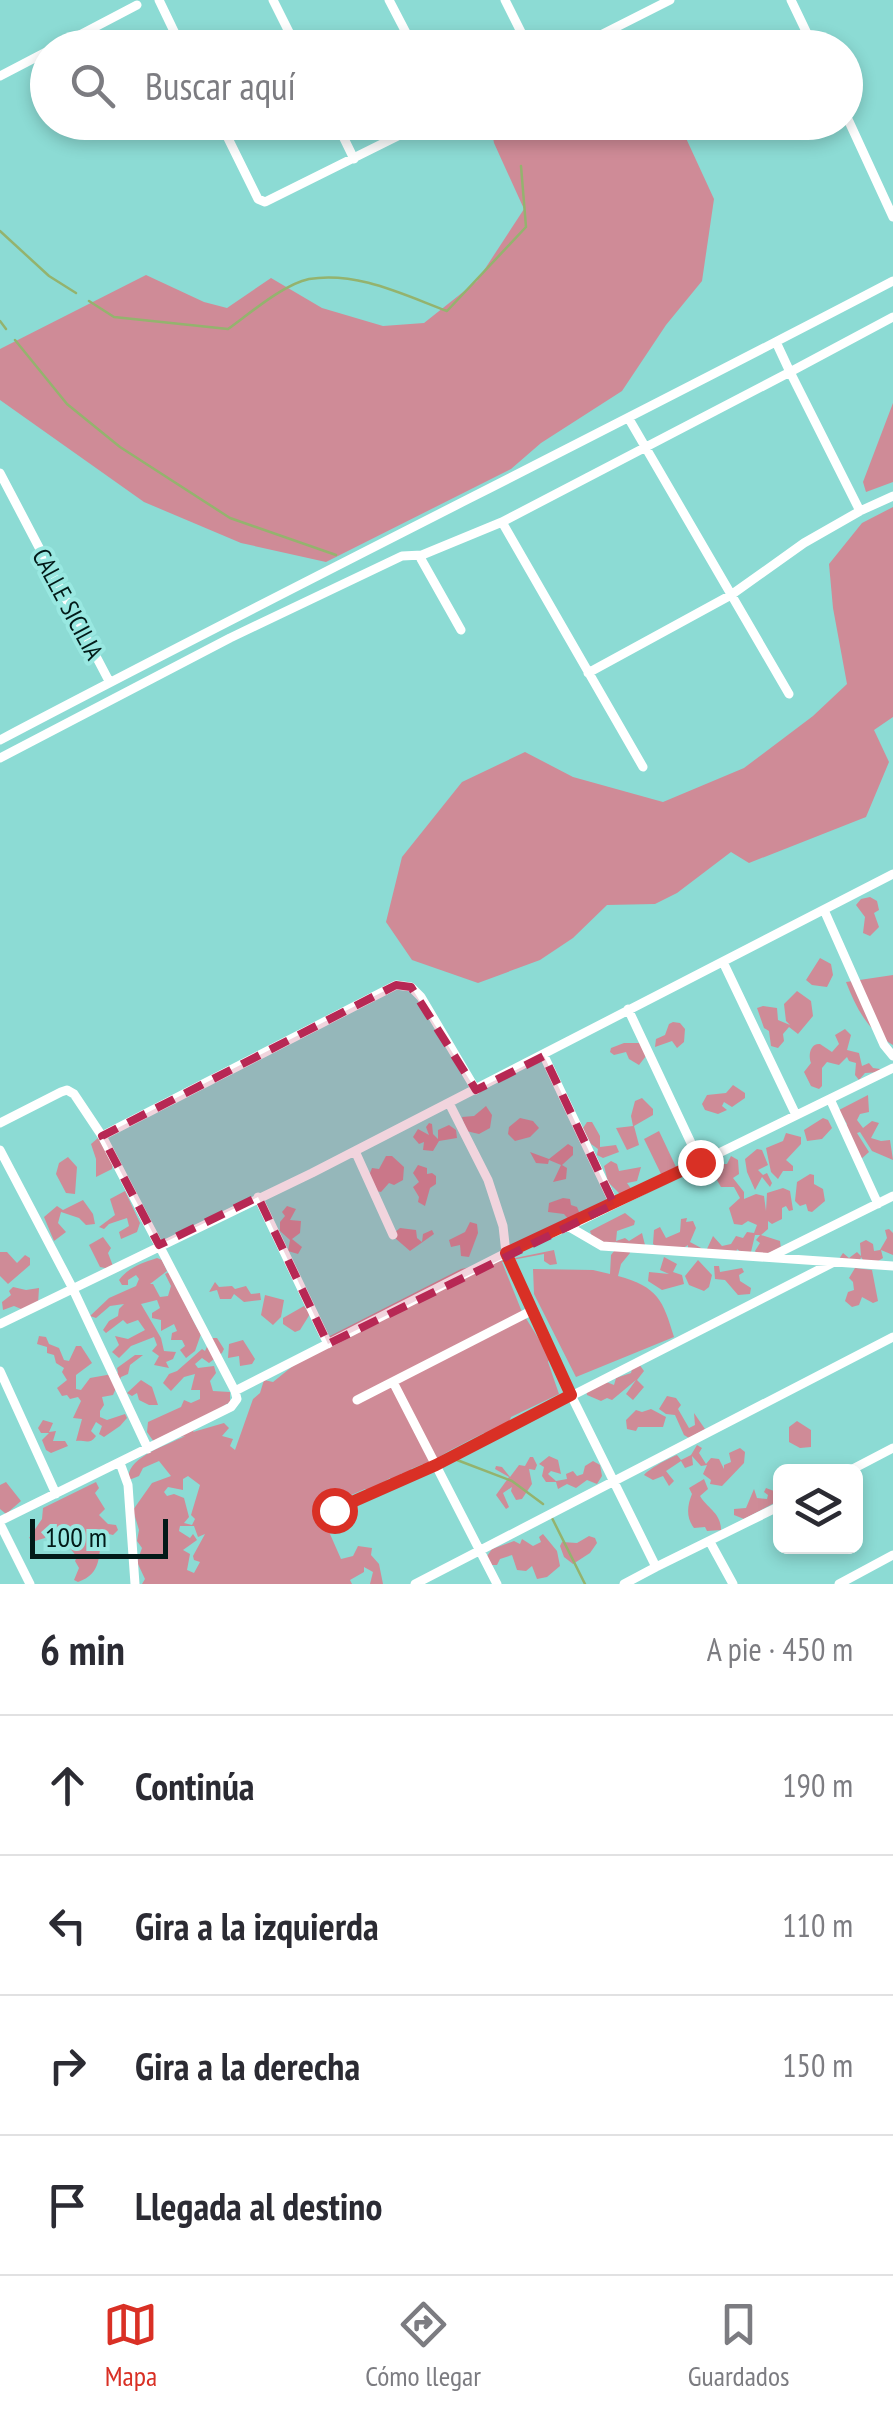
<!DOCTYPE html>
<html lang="es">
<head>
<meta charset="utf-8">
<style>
	body { margin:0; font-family:"PT Sans Narrow",sans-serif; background:#f7f7f7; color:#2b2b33 }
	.controls { position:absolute; right:30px; bottom:30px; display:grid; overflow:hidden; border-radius:15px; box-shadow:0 5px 15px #0003 }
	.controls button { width:90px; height:90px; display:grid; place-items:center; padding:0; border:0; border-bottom:2px solid #e1e1e2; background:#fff; color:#2b2b33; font:50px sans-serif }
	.scale { position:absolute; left:30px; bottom:25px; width:138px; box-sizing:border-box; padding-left:10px; border:5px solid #021a18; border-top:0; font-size:28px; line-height:35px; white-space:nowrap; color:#021a18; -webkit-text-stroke:8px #99e8e1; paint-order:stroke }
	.stop { position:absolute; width:30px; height:30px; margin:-22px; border:8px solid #d93025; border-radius:50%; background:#fff }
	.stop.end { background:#d93025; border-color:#fff; box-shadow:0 2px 10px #0008 }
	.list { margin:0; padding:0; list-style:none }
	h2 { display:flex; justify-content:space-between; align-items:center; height:130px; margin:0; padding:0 40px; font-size:42px }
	h2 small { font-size:32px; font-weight:400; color:#7c7c81 }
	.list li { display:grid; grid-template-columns:65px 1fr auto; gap:30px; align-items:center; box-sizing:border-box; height:140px; padding:0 40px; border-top:2px solid #e1e1e2 }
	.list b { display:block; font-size:38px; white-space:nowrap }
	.list em { font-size:32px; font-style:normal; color:#7c7c81 }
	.icon { flex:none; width:55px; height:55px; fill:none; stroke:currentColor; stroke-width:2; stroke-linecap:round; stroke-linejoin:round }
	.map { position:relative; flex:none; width:893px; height:1584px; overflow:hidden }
	.search { position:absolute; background:#fff; box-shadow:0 5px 15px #0003; left:30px; right:30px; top:30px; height:110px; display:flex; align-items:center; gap:25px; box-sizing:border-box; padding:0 35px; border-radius:55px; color:#7c7c81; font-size:38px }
	.sheet { height:690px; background:#fff }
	nav { display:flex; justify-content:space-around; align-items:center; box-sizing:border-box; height:140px; border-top:2px solid #e1e1e2; background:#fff; font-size:28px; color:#7c7c81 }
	nav a { display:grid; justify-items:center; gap:5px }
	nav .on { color:#d93025 }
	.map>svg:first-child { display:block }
	.green { fill:#cf8b97; fill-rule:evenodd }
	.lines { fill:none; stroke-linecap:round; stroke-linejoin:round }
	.stream { stroke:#94b36e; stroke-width:2.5 }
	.minor { stroke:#fff; stroke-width:9 }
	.route { stroke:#d93025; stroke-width:12 }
	.marked { fill:#b72854; fill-opacity:0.2; stroke:#b72854; stroke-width:8; stroke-dasharray:20 12; stroke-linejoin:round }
	.labels { text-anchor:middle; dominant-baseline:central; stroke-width:8; stroke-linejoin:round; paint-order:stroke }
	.street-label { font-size:25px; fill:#021a18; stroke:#99e8e1 }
</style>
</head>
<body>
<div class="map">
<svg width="893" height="1584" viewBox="0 0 893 1584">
	<rect width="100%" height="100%" fill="#8cdbd4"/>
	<path class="green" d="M633,30L642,47H590Z
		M490,123H679L714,199L702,281L666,325L622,391L541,443L511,469L326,562L241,543L144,502L0,400V349L146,275L204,302L227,308L271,278L322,308L383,326L424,323L477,281L524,209L494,143Z
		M893,403V482L866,492L863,482Z
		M893,507V717L874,730L889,762L866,817L749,863L731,852L677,893L655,904L607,905L573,938L540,960L478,983L412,960L386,922L402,857L462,782L525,752L573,777L663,802L744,768L813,716L847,684L833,608L829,564L862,523Z
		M870,897L877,901L879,910L874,913L879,927L870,936L863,933L865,917L856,905L861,899Z
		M820,958L831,964L833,975L827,987L812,985L806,980Z
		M893,975V1045C868,1031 856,1008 846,982Z
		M797,991L811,1001L813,1016L798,1034L789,1027L783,1034L784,1041L778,1048L771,1046L769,1031L764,1028L757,1008L763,1006L777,1008L778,1020L790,1025L786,1021L784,1004Z
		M673,1022L680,1023L685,1029L684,1042L677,1048L672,1041L655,1047L656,1039L665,1035L669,1024Z
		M845,1029L851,1035L847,1050L859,1053L862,1066L869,1063L873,1068L880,1069L881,1072L865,1073L859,1080L855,1075L856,1063L849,1061L847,1057L839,1065L827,1062L822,1068V1086L819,1089L811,1086L804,1072L811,1063C808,1056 810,1043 820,1044L832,1052L839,1044L835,1035Z
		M624,1043H640L646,1056L639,1065L629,1059L626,1052L614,1055L610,1052L611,1048Z
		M733,1085L745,1093V1098L732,1107L724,1102L722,1106L727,1110L718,1114L705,1110L702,1104L707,1095L726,1093Z
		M868,1095L869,1112L860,1114L857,1120L863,1128L872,1121L879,1123L871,1138L881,1141L890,1140L893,1160L872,1151L860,1132L857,1133L869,1152L860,1160L845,1127L847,1124L839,1110Z
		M642,1098L653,1109V1115L634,1126L639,1145L627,1150L616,1128L633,1126L631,1116L635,1101Z
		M486,1106L492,1115L490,1128L479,1134L466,1131L462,1117L474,1116Z
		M520,1118L533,1121L539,1128L530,1137L515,1141L508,1134L509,1127Z
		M823,1118L828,1120L832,1128L822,1139L807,1141L804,1130Z
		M587,1122H592L600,1136V1147L616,1145L619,1152L603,1158L597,1155L598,1149L591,1144L583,1128Z
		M429,1123L432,1124L433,1134L438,1139V1130L449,1125L456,1130L457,1138L439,1141L433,1151L423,1150L424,1142L419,1144L413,1137L418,1129L429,1135L426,1127Z
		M659,1131L676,1167L661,1174L644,1139Z
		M786,1133L801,1137V1144L786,1160L793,1166V1171H783L778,1179L771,1172L766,1148L783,1141Z
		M98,1138L113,1163L112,1169L96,1177V1159L91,1144Z
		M568,1144L573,1147V1155L562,1165L567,1168L566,1179L553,1182L561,1165L549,1160L548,1164L536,1163L530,1152L549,1159Z
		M757,1149L762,1150L768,1165L758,1170L763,1175L767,1173L772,1183L770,1187L762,1177L755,1190L747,1172L745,1159Z
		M386,1156H392L404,1167L403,1180L394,1185L389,1183L381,1192L376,1191L368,1178L372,1168L379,1169Z
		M731,1156L738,1160L739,1174L733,1178L744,1192V1199L756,1194L764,1196L766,1211L767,1193L783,1188L790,1191L793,1210L789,1211L786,1206L782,1208V1219L772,1224L768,1221V1229L761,1235L780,1241L781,1249L758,1256L755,1251L760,1243L756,1240L760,1235H755L751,1252L743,1254L737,1249L736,1253L707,1249L713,1236L722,1246L731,1244L736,1236L743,1238L747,1232L754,1233L757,1225L748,1221L742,1225L734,1224L729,1208L740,1198L734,1187H721L714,1175L722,1170V1164H727Z
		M68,1157L77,1167L75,1194L66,1193L56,1174L59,1163Z
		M611,1161L617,1164L619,1171L641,1167L637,1181L627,1183L632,1190L627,1196H622L608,1182L604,1166Z
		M418,1165L427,1168V1174L432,1173L436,1176V1184L430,1188L425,1206L418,1202L419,1197L413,1187L419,1182L413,1173Z
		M810,1174L814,1175V1184L823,1189L825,1201L812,1212L808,1211L806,1204L800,1206L795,1201L797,1182Z
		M125,1191L140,1223L137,1232L121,1239L119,1232L129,1226L127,1218L109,1224L104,1229L99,1227L115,1215L110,1199Z
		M563,1198L570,1199L571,1205L577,1207L581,1217L570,1221L564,1214L548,1212L549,1203Z
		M83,1200L93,1214L95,1224L86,1225L79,1218L61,1212L58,1223L66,1232L54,1241L44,1217L57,1206L63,1210Z
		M287,1206L296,1209L290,1220L301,1221L300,1233L292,1239L302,1247L298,1254L288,1251L290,1240L280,1231V1222L285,1216L282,1212Z
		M625,1213L635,1221L634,1225L617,1231L616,1241L625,1238L629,1241L642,1233L645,1245L629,1249L630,1253L621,1264L618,1276C658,1287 663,1300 674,1337L576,1377L534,1294L533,1269L593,1270L610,1274L611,1255L618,1246L616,1242L610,1245L592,1237L590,1231Z
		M687,1218L686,1222L693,1221L696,1228L690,1242L703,1249L688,1250V1245L672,1255L653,1244L654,1230L660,1227L666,1238L680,1232L681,1219Z
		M470,1222L477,1224L478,1233L469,1257L461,1256L460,1245L451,1247L449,1240L465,1232Z
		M400,1228L416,1230L417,1238L422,1242L423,1234L432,1230L434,1234L410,1251L395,1238L394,1233Z
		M889,1229L893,1233V1255L881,1250L883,1258L875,1263H865L861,1257L860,1260L839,1259L843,1253L849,1258L857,1252L861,1256L860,1243L866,1240L873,1244L874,1251L880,1250L887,1238L885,1230Z
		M103,1237L111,1248L108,1253L113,1266L110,1269L100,1267L89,1245Z
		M554,1250L557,1264L550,1265L544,1261V1254L502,1262L522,1312L550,1357L548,1362L559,1394L511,1417L506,1430L487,1436L484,1433C467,1442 435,1456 425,1469L423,1464L411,1469V1474L406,1478L401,1473L402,1480L391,1482L390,1478L370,1490L365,1489L319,1509L341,1559L353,1556L358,1546L372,1548L371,1555L379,1564L383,1584H370L373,1572L364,1567V1572L350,1580L352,1584H142L145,1579L137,1562L142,1548L137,1541L139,1530L133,1510L152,1483L171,1476L159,1461L143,1468L139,1476L129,1480C124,1458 168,1445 185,1436L154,1442L147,1432L148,1422L181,1407L184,1400L191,1403L200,1399V1390H191L195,1374L184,1377L171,1391L163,1383L169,1374L177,1371L202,1349L205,1351L211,1338H217L224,1349L222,1353L209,1363L202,1358L195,1364L198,1368L214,1366L216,1373L210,1381L213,1391L230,1392V1402L199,1421L193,1432L224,1423L229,1428L222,1436L233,1439L230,1446L235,1450L253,1399L260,1393L264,1380L273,1382L330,1336L461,1269ZM188,1476L200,1485L191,1515L195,1519L192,1525L184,1523L189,1517L184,1498L174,1494L167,1496L164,1492L168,1487L183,1490V1479ZM180,1526H194L198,1537L205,1534L193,1556L194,1560L200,1562L194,1573L187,1570L190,1554L183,1550L197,1540L193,1534L190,1538L179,1531Z
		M0,1252H7L17,1263L25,1255L30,1258V1265L8,1284L0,1276Z
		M664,1257L677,1264L673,1272L682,1275L684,1284L662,1290L648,1281L649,1272L669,1274L660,1270Z
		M157,1258L162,1260L167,1271L150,1284H153L160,1297L168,1296L171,1286L165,1274L169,1272C181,1292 188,1314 201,1334L195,1351L186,1358L180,1350L185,1346L182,1340H171L172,1333L177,1331L174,1324L161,1331V1320L152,1318V1313L160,1308L157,1300L141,1304L161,1338L164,1351L176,1352L173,1359L166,1362L169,1368L154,1365L159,1356L152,1351L157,1345L154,1337L131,1346L119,1358L112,1352L119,1345L115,1336L128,1339L145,1330L138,1320L127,1324L123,1320L106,1333L103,1330L109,1321L118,1316L119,1309L124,1304L110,1306L96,1318L90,1316L109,1298L136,1286L139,1279L136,1275L128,1280V1285H122L119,1280C129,1267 142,1263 157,1258Z
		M698,1260L712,1275L709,1287L704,1291L689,1285L685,1276Z
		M714,1266H719L720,1272L742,1268L744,1272L739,1275L740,1281L751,1288L750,1294L738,1295L725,1280L715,1279Z
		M855,1268L872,1270L878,1301L873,1303L862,1297L859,1305L852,1307L845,1301L848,1292L854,1290L853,1282L849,1278Z
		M215,1282L219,1287L232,1286L235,1289L246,1286L251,1294L260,1293L261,1300L244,1302L234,1294L231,1299H220L217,1290L209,1292Z
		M13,1287L26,1290L39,1288L38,1304L26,1311L14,1306L3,1310L2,1302L11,1295L9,1291Z
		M265,1295L284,1300L281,1317L273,1325L261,1315Z
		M304,1306L310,1314L300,1330L295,1332L283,1324V1318Z
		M39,1336L46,1337L49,1344L59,1348L64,1360L69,1361L76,1346H81L92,1363L76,1375V1389L81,1390L90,1378L118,1373L117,1368L135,1355H143L130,1365L128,1374L121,1377L113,1395L102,1397L104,1405L100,1411V1417L107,1420L125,1414L127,1418L120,1426L104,1437L99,1434L102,1426L96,1422L91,1431L96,1436C90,1445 85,1440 76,1441L82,1419L73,1418L81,1401L78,1397L70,1399L67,1395L62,1396L57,1388L67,1380L62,1372L64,1368L56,1363L54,1355L47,1353V1347L37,1344Z
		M243,1340L255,1359L252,1364L240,1366L239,1356L228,1358L229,1344Z
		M639,1364L644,1371L637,1380L644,1387L633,1400L626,1394L636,1380L612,1400L607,1398L601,1401L587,1395L586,1389L604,1381L614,1385L616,1378L631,1373L633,1365Z
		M141,1380L152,1387L158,1405H149L139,1400L137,1393L132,1396L127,1393Z
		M667,1396L676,1398L681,1405L678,1409L689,1428L695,1425L694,1413L705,1429L689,1438L684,1435L675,1415L666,1414L659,1409Z
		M651,1409L666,1417L663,1427H638L636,1431L627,1429L626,1420L636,1410L642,1412Z
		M43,1420L53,1423L49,1432L56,1431L53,1441H65L68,1446L51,1453L46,1450L42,1440L49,1433H41L38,1428Z
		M797,1421L811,1430V1447L800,1448L789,1442V1427Z
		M697,1445L702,1448L699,1453L706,1464L711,1458L719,1459L724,1469V1465L731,1462L729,1453L740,1448L745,1452L744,1463L722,1486L710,1484L711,1480L703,1474L707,1465L701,1466L692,1456L693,1465L685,1468L681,1461L666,1471L674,1481L669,1486L663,1476L653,1480L644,1475C649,1469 667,1459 677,1455L681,1460L691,1455Z
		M549,1456L558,1460L561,1474L551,1471L548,1474L556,1481L567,1479L566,1474L573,1471L577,1476L583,1474L585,1466L593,1461L600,1465L602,1476L597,1484L587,1480L576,1488L567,1484L558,1489L556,1482H546L542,1476L544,1467L539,1464Z
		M530,1457H533L537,1465L535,1470L529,1469L532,1484L522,1499L516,1500L511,1491L512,1487L503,1493L509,1507L506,1509L496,1495L509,1477L495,1469L496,1466L502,1467L510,1477L519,1465L525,1466Z
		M704,1479L708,1489L700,1496C708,1509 721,1513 721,1530L707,1531L705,1527L694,1528C686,1518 687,1506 692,1494L689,1488Z
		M6,1482L21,1501L6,1514L0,1509V1485Z
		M96,1482L99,1488L95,1493L105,1509L99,1515L108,1524L116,1525L118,1530L113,1535L105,1533L101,1536C99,1554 102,1574 78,1582L74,1580L79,1568L75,1561L77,1557L69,1547L75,1541L72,1531L64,1533L51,1528L45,1538L35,1541L29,1538L42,1519L43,1508Z
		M766,1488L774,1491L778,1497L776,1502L744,1519L734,1515V1509L746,1508L754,1489L757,1498L767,1499L768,1495L764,1492Z
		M543,1534L557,1551L560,1566L547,1577L537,1579L532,1566L526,1571L517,1570L512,1555L500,1559L497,1565H490L485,1559L492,1549L514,1541L520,1544L522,1539L533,1546L541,1542L539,1537Z
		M589,1536L595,1538L597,1543L590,1553L573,1564L564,1557L560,1546L562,1542L577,1543Z"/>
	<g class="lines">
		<path class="stream" d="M0,231L49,276L76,293
			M89,301L114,317L228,329C249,314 284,284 309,279C357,271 404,295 447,311L526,227L521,166
			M0,321L6,329
			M15,340L67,404L120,447L230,518L336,555
			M457,1460L512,1481L543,1504
			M551,1516L585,1584"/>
		<path class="minor" d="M159,0L182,48
			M273,0L297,48
			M389,0L414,48
			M505,0L529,48
			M791,0L814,48
			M55,48L137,5
			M575,48L670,0
			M0,76L48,51
			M846,115L893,217
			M220,122L258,199L265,202L426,122
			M336,122L354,159
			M776,342L790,372L893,317
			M629,419L789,694
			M0,473L109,681
			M860,511L893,496
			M461,630L421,559L422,555L502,522
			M588,673L731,595L804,543L860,511L790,372L502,522L643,767
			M0,740C296,584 597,436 893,281
			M0,758L230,638L402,556L422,555
			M824,910L884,1045L893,1056
			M723,962L796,1115
			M628,1009L700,1162
			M544,1056L614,1204
			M830,1099L878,1204
			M449,1103L488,1180L503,1226L506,1253L571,1395L656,1567L780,1506
			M0,1123L61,1092L67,1090L74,1094L102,1136L235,1391L237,1399L231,1407L0,1521
			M102,1136L396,985L411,987L421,997L476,1090
			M0,1150L72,1287L148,1449
			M355,1151L393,1235
			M258,1197L328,1344
			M566,1225L602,1246L893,1266
			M770,1257L893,1196
			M0,1324L312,1173L893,874
			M0,1371L56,1494
			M393,1382L497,1584
			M235,1391L506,1253L578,1222L893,1068
			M357,1400L533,1310
			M120,1463L128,1485L135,1584
			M847,1472L893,1448
			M334,1510L436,1465L834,1262
			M0,1524L30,1584
			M710,1542L733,1584
			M415,1584L893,1337
			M624,1584L656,1567
			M839,1584L893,1555"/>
	</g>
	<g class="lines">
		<path class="route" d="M334,1510L436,1465L571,1395L506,1253L700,1162"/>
	</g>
	<path class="marked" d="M396,985L411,987L476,1090L544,1056L614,1204L328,1344L258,1197L159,1245L102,1136Z"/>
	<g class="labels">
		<g class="street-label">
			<text transform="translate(68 604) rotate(62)">CALLE SICILIA</text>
		</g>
	</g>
</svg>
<div class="controls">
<button><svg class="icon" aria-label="layers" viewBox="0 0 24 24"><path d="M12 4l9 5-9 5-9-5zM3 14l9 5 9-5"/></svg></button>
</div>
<div class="scale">100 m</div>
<div class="stop" style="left:334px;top:1510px"></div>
<div class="stop end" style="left:700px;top:1162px"></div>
<div class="search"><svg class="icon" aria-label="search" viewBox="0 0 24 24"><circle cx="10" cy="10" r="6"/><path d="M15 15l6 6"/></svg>Buscar aquí</div>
</div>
<section class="sheet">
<h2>6 min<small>A pie · 450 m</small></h2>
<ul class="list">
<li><svg class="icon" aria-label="ahead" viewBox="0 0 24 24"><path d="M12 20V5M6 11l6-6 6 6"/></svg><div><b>Continúa</b></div><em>190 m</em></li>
<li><svg class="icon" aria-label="left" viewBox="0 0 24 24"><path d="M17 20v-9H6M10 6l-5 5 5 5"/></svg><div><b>Gira a la izquierda</b></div><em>110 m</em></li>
<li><svg class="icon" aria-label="right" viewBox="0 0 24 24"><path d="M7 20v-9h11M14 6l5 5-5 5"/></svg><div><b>Gira a la derecha</b></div><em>150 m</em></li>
<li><svg class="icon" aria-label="arrive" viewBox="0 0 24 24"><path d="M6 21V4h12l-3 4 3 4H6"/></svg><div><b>Llegada al destino</b></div></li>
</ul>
</section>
<nav>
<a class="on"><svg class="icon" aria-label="map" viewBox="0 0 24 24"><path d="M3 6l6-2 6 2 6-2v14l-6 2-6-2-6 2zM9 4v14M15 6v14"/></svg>Mapa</a>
<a><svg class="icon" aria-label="directions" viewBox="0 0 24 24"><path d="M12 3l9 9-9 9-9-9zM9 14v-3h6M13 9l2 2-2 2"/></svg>Cómo llegar</a>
<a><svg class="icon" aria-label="saved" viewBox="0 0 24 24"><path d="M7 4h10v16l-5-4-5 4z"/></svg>Guardados</a>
</nav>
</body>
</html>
